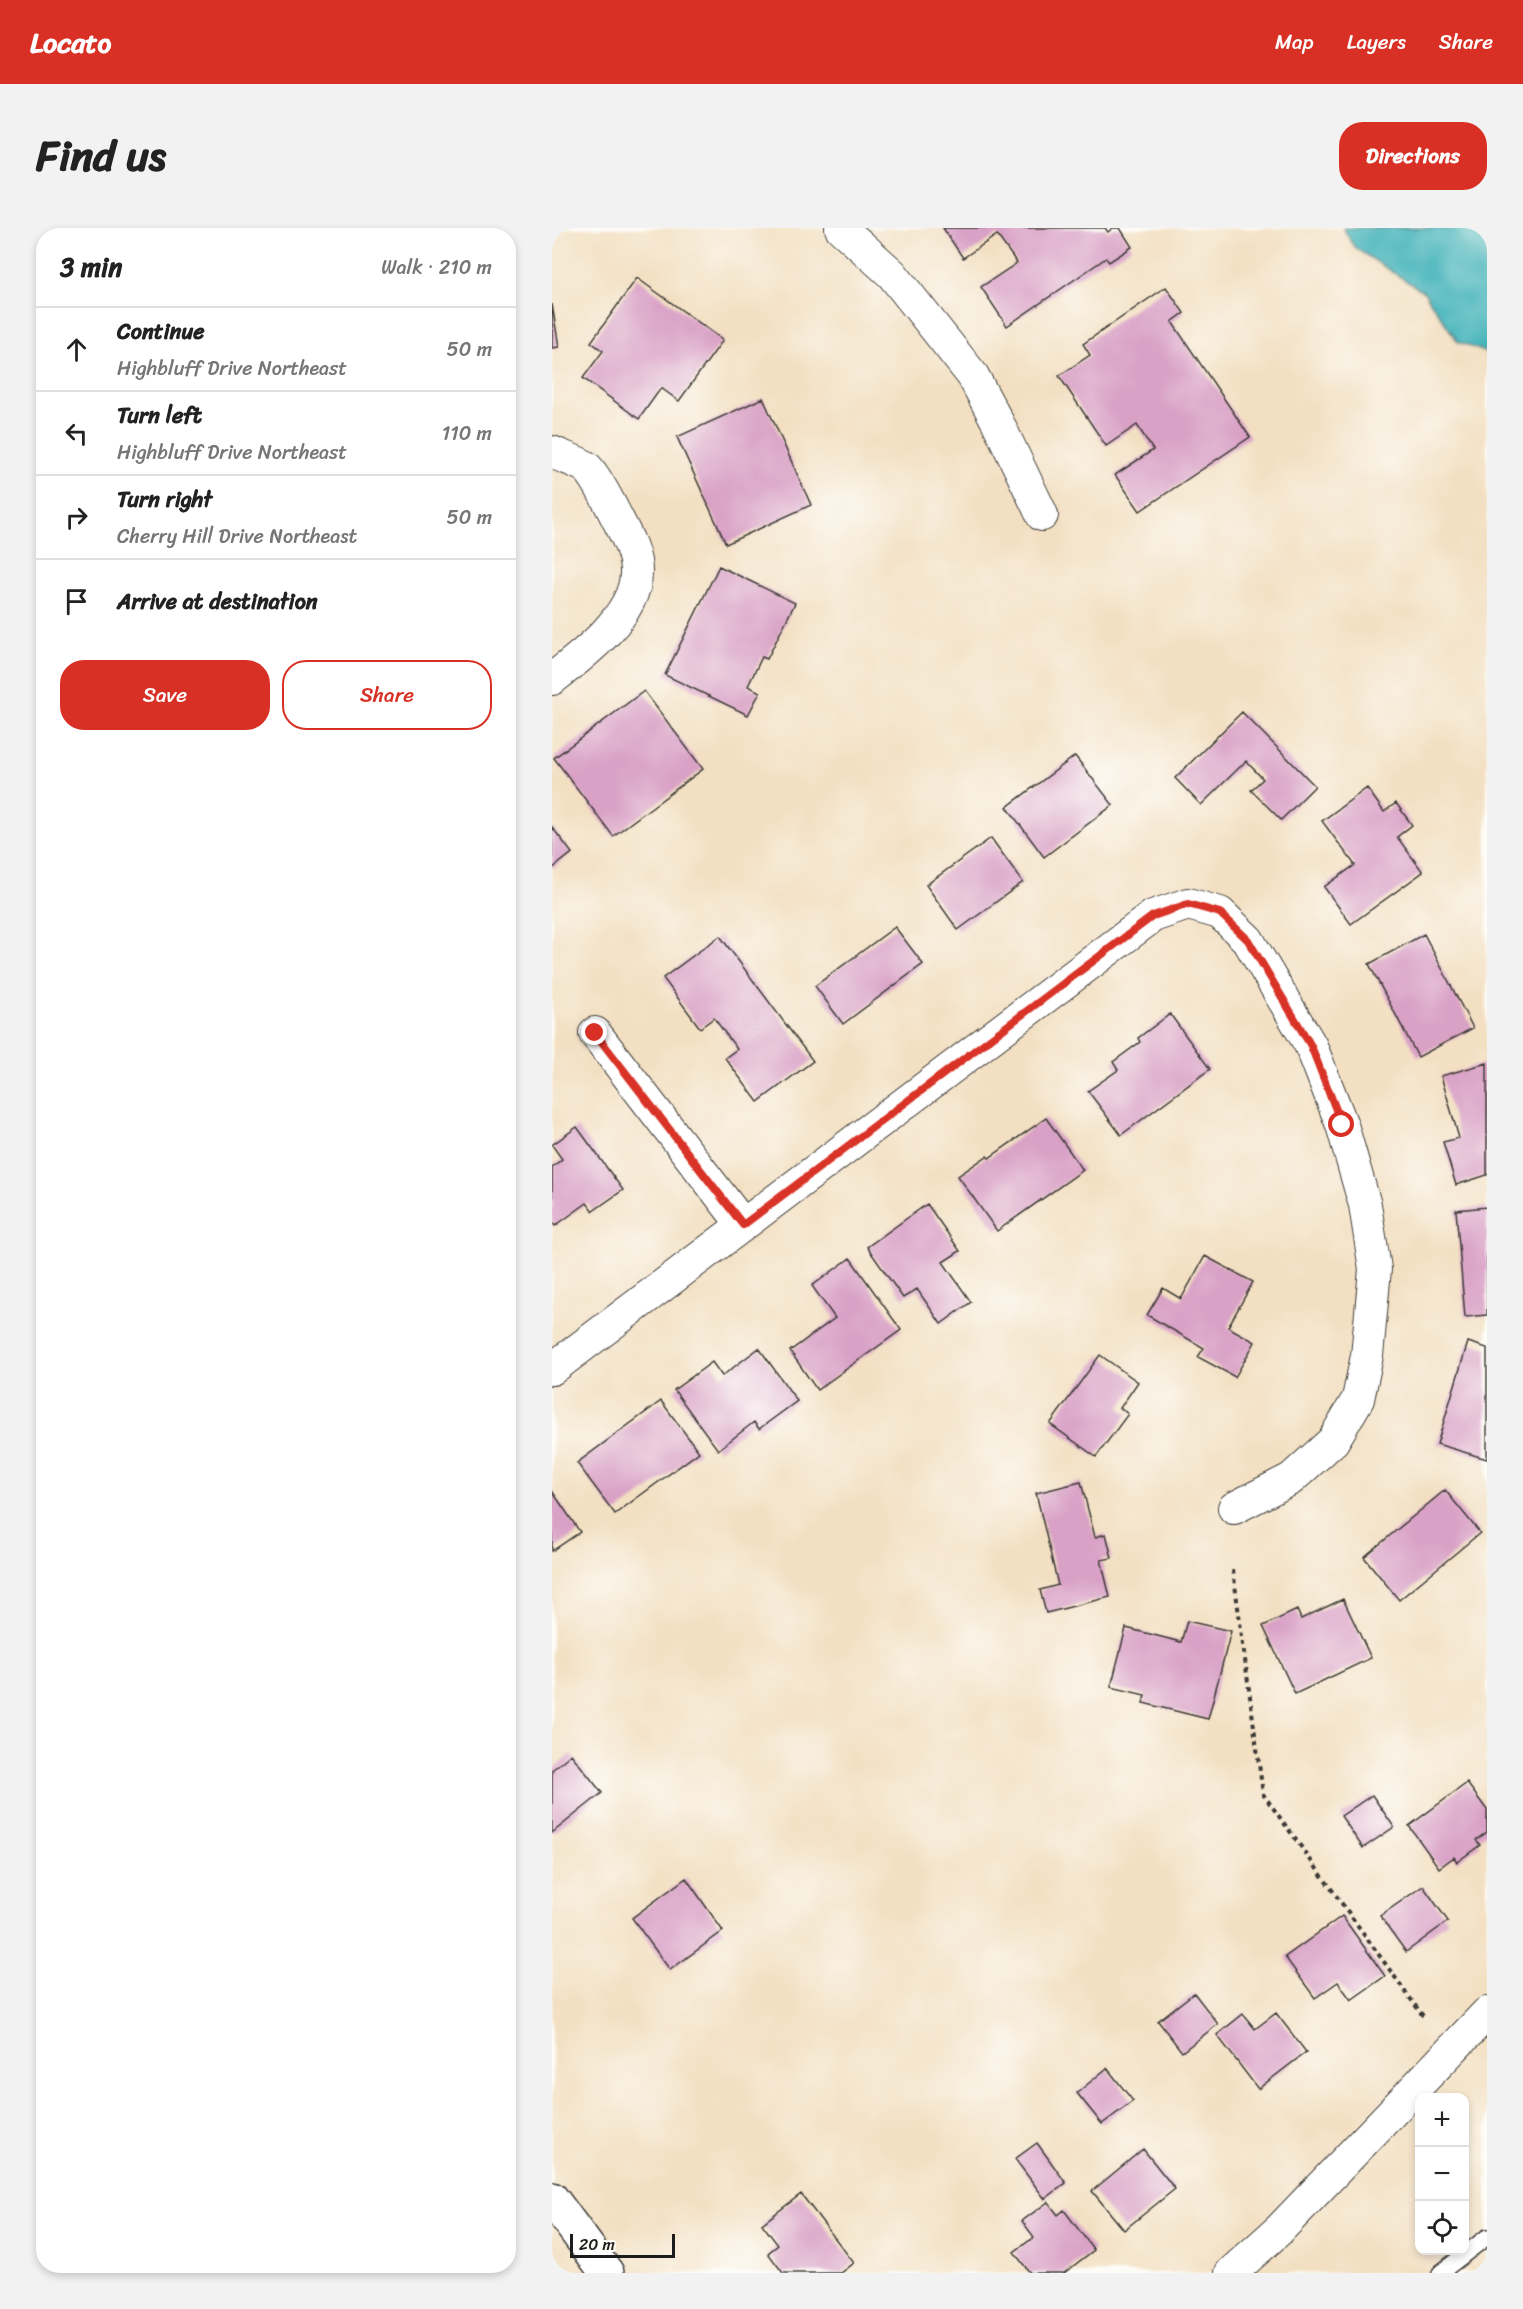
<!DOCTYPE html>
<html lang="en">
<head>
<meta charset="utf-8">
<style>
	body { margin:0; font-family:Sriracha,sans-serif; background:#f2f2f2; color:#222 }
	.controls { position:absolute; right:18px; bottom:18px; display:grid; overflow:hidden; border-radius:12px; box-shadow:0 3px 9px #0003 }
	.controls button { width:54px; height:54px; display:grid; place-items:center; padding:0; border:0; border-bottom:2px solid #e0e0e0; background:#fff; color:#222; font:30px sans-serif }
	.scale { position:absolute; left:18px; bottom:15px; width:105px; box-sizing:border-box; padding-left:6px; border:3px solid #1c1c1c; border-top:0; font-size:16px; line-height:21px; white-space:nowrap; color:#1c1c1c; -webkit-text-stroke:4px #fdfcf7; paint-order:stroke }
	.stop { position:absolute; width:18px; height:18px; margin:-14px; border:4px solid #d93025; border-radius:50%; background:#fff }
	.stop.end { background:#d93025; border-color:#fff; box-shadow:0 2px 6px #0008 }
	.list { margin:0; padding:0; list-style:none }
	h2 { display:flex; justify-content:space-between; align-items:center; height:78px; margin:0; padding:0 24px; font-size:26px }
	h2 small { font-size:20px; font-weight:400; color:#767676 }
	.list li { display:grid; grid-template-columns:39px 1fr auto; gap:18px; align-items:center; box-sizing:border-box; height:84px; padding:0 24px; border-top:2px solid #e0e0e0 }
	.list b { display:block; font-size:22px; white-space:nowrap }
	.list p { margin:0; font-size:20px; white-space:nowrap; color:#767676 }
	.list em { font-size:20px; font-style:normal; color:#767676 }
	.actions { display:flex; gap:12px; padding:18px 24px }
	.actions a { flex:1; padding:14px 0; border:2px solid #d93025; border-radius:24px; text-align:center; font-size:21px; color:#d93025 }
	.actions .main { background:#d93025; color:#fff }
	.icon { flex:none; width:33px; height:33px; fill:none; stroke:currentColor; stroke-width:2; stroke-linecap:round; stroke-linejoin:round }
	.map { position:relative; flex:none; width:935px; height:2045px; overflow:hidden; border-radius:24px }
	header { display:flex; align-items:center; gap:36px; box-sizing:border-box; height:84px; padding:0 30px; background:#d93025; color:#fff }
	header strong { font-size:28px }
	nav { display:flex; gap:33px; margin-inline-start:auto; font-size:21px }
	.intro { display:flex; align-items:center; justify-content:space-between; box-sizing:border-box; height:144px; padding:0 36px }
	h1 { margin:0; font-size:42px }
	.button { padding:15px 27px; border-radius:24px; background:#d93025; color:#fff; font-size:21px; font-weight:700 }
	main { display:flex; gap:36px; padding:0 36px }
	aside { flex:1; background:#fff; border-radius:24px; box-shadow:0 3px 9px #0003 }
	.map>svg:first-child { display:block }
	.water { fill:#43b3ba; stroke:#30686b; stroke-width:1.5 }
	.building { fill:#d9a1c6 }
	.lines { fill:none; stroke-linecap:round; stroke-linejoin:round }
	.lane-casing { stroke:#3c3935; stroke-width:18 }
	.street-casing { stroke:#3c3935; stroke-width:34 }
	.secondary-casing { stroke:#3c3935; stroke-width:36 }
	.path { stroke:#3c3935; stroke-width:4; stroke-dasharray:4.5 4.5; stroke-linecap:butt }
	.lane { stroke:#fff; stroke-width:15 }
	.street { stroke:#fff; stroke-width:32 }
	.secondary { stroke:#fff; stroke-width:33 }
	.route { stroke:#d93025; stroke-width:8 }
</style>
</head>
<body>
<header>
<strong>Locato</strong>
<nav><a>Map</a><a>Layers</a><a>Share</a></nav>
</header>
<div class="intro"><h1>Find us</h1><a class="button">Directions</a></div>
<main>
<aside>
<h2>3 min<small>Walk · 210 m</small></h2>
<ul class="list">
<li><svg class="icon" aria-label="ahead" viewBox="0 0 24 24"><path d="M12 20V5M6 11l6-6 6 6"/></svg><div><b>Continue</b><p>Highbluff Drive Northeast</p></div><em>50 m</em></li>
<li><svg class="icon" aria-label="left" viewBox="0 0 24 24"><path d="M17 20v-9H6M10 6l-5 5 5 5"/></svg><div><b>Turn left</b><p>Highbluff Drive Northeast</p></div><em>110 m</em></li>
<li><svg class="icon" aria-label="right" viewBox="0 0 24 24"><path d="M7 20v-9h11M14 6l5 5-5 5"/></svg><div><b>Turn right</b><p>Cherry Hill Drive Northeast</p></div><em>50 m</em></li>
<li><svg class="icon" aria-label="arrive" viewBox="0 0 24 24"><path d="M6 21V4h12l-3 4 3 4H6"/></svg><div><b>Arrive at destination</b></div></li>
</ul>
<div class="actions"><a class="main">Save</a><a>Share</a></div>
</aside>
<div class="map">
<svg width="935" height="2045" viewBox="0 0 935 2045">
	<rect width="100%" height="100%" fill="#fdfcf7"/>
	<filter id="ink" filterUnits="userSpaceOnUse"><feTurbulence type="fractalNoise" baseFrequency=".0167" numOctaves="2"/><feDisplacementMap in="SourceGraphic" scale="12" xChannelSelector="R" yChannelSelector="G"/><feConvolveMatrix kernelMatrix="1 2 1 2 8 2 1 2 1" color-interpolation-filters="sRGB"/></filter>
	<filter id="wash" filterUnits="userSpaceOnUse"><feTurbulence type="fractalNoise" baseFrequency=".008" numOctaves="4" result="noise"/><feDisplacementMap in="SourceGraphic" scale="24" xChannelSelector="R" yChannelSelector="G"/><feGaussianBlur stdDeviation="1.35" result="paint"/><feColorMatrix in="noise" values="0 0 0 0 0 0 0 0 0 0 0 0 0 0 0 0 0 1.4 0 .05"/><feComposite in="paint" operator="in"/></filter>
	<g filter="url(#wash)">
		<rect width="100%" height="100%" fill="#f3e0c3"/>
		<path class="water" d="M791,0H935V125L906,114L872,64L803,20Z"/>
		<g id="blocks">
			<path class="building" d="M391,0H553L556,4L561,0H568L580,19L557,34L554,30L455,98L429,59L465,35L445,7L411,30Z
				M85,50L171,112L127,173L109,160L87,191L31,150L51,123L39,114Z
				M614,59L632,85L620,94L698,209L588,283L563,247L601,222L585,197L554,218L507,148L538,127L531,116Z
				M0,76L7,119L0,120Z
				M211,170L259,277L174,316L125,209Z
				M167,338L243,375L215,431L210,429L196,458L208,464L196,487L113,447Z
				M92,463L151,541L61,608L2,530Z
				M690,484L763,558L729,592L699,562L711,551L694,533L649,577L623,550Z
				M523,528L561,577L492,629L455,579Z
				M815,560L832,584L844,575L860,597L845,609L871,644L799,696L772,659L803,637L770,593Z
				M0,599L20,625L0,641Z
				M439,610L471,654L406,702L374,657Z
				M343,699L371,736L291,796L263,758Z
				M872,706L921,800L866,829L817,736Z
				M168,708L261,833L206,874L173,830L185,821L162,790L148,800L111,750Z
				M618,786L658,841L569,907L536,863L566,842L561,834L588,814L586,810Z
				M935,835V947L904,957L891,914L907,910L889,848Z
				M494,890L531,942L445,1003L406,948L435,928L437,930Z
				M25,899L71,962L41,983L35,975L3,998L0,993V939L10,931L0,917Z
				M375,976L408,1023L391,1034L419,1074L389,1096L365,1061L351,1070L315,1019Z
				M935,979V1087L913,1089L904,982Z
				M653,1028L701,1054L676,1099L703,1114L683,1149L646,1129L652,1120L595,1087L611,1060L629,1071Z
				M298,1030L349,1102L265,1162L238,1123L283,1090L260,1058Z
				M916,1114L935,1120V1231L885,1216Z
				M207,1120L245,1173L207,1201L202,1194L166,1222L122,1162L160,1134L170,1148Z
				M548,1127L586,1154L568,1180L576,1186L544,1229L498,1196Z
				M109,1173L147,1224L63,1286L25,1235Z
				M529,1254L543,1309L554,1306L560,1330L549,1332L558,1369L494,1385L488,1362L506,1357L484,1265Z
				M893,1262L928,1305L847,1372L812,1329Z
				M0,1263L28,1304L0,1323Z
				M791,1371L819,1430L743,1466L711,1398L745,1382L749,1391Z
				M635,1393L679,1403L656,1491L591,1475L593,1467L559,1459L574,1400L629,1414Z
				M19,1526L50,1565L0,1605V1542Z
				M915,1555L935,1582V1604L924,1612L928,1617L905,1634L902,1629L887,1640L857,1598Z
				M820,1567L842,1599L811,1620L789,1588Z
				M134,1650L171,1703L118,1742L80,1690Z
				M871,1658L896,1693L854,1724L828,1688Z
				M790,1688L833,1748L799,1772L786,1754L763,1770L733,1729Z
				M642,1765L666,1796L630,1824L606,1793Z
				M724,1785L754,1824L706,1861L665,1807L691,1786L703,1801Z
				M555,1840L581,1873L550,1896L525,1865Z
				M485,1915L514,1955L493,1971L463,1931Z
				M591,1921L623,1961L572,2002L540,1963Z
				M249,1966L302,2035L289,2045H231L216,2025L226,2017L210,1996Z
				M496,1974L506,1987L512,1982L542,2022L512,2045H478L462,2024L482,2009L470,1993Z"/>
		</g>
	</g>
	<g filter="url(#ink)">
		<use href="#blocks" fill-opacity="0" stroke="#3c3935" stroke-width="1.5"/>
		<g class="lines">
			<g class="lane-casing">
				<path id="lane" d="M888,2045L935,2009"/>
			</g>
			<g class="street-casing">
				<path id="street" d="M289,0L340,46L421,148L446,195L490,287
					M0,224C10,229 25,233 34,239C43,246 59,278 65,290C74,307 85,327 84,346C83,388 30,428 0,451
					M43,805L191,997
					M0,1141L601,688L636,676L668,685L696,712L759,818L790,897L813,977L823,1041L815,1128L806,1171L781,1213L739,1251L682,1280
					M679,2045L727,2002L935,1785"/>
			</g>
			<g class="secondary-casing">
				<path id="secondary" d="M0,1971L55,2045"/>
			</g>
			<path class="path" d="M681,1342L711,1566L871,1788"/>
			<use href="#lane" class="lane"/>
			<use href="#street" class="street"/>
			<use href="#secondary" class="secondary"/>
		</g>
	</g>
	<g class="lines" filter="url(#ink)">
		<path class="route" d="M43,805L191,997L601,688L636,676L668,685L696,712L759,818L790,897"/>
	</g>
</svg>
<div class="controls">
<button>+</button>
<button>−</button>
<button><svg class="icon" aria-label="locate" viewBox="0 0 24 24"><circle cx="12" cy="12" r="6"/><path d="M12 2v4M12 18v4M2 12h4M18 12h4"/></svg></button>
</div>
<div class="scale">20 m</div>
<div class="stop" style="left:790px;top:897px"></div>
<div class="stop end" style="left:43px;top:805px"></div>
</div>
</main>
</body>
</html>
